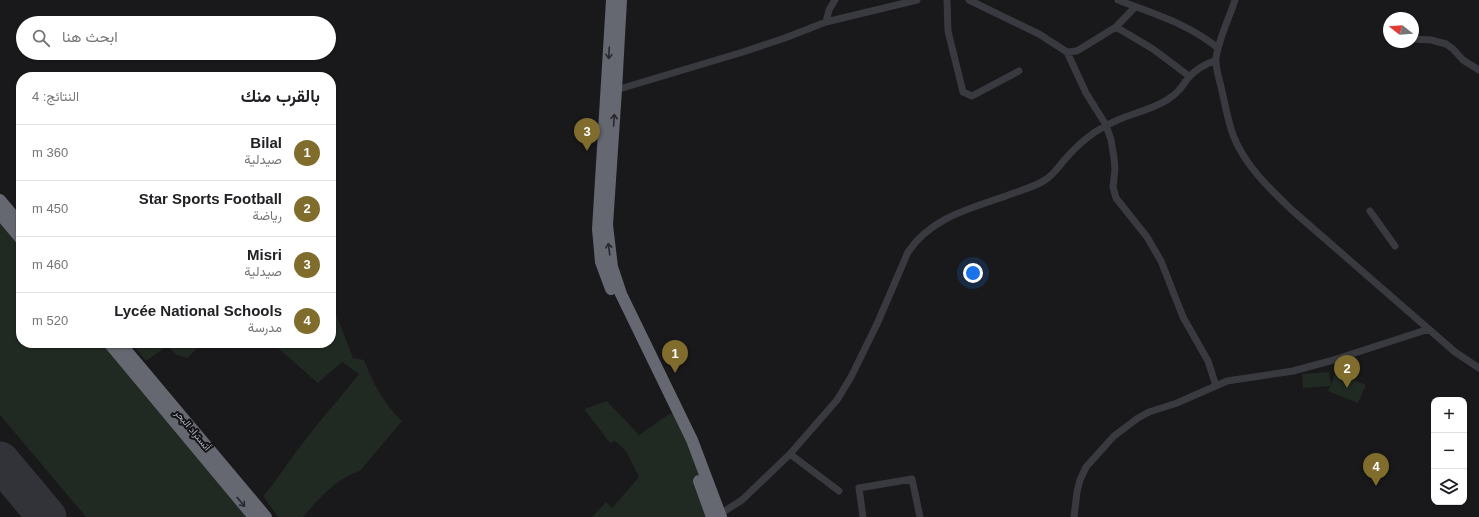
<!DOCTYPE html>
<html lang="ar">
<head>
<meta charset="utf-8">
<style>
	body { margin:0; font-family:Helvetica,Vazirmatn,sans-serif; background:#f6f6f6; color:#202124; direction:rtl }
	.controls { position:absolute; right:12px; bottom:12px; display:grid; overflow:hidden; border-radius:8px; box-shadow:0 1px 3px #0004 }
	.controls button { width:36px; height:36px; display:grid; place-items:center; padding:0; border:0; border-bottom:1px solid #e0e0e0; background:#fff; color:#202124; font:20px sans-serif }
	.compass { position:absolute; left:1383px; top:12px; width:36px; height:36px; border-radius:50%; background:#fff; box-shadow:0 1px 3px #0004; rotate:287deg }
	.you { position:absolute; left:973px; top:273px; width:14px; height:14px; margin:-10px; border:3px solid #fff; border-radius:50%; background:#1a73e8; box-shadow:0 0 0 6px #1a73e833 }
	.badge { display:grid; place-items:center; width:26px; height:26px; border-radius:50%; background:#806c2c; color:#fff; font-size:13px; font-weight:700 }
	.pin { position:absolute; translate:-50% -33px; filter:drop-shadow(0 1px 2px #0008) }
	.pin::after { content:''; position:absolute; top:21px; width:14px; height:12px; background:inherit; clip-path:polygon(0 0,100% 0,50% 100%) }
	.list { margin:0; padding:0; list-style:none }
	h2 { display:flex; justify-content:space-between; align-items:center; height:52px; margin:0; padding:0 16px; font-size:17px }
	h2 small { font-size:13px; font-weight:400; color:#757577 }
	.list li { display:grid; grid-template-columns:26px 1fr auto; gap:12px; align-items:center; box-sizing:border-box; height:56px; padding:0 16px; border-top:1px solid #e0e0e0 }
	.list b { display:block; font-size:15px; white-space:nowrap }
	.list p { margin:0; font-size:13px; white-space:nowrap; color:#757577 }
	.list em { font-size:13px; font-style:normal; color:#757577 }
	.icon { flex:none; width:22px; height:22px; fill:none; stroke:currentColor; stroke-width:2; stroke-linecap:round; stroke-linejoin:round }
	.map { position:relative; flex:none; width:1479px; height:517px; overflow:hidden; direction:ltr }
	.search { position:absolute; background:#fff; box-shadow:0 1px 3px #0004; left:16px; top:16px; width:320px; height:44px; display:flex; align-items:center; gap:10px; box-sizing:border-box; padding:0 14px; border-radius:22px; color:#757577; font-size:15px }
	.panel { position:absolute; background:#fff; box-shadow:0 1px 3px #0004; left:16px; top:72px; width:320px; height:276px; border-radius:16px; direction:rtl }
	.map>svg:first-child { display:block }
	.green { fill:#202922 }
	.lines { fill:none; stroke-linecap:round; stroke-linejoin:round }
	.runway { stroke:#323338; stroke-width:39 }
	.street { stroke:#393a40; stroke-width:7 }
	.highway { stroke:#656771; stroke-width:12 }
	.oneway { stroke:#28282d }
	.labels { text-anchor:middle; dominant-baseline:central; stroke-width:4; stroke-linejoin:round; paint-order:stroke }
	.street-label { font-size:10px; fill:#abaebb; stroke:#141316 }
</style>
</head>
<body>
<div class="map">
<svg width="1479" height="517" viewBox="0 0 1479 517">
	<rect width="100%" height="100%" fill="#19181b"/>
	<path class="green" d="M0,214L21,239V343H108L254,517H86L0,415Z
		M331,301L353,358L364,360C373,383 384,404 402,421L360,471C335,479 320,498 303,517H278L263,496C278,480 288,461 302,444C320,420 340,398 359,374L342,362L318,383L278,348L275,343H331Z
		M131,343H203L187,358L177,355L167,346L146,361Z
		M1329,372L1331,385L1336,372L1366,385L1358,403L1328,391L1330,386L1303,388L1302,374Z
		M607,401L639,435L666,416L682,409L721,517H592L606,502L612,508L639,477L626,451L615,441L610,443L584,409Z"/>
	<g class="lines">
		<path class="runway" d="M0,461L47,517"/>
		<path class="street" d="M947,0L948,31L963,92L972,96L1019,71
			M969,0L1039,34L1067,52L1077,51L1116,27L1153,49L1189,76
			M1118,0C1154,14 1187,23 1218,48
			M1235,0C1229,19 1219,38 1216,58C1215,68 1220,81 1222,91C1225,105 1228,121 1233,135C1245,166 1270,189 1293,211L1455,352L1479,368
			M826,22L829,10L835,0
			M1116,27L1135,7
			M1413,39L1431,40L1446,44L1453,49L1463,60L1479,70
			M1067,52L1086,93L1106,125L1111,140L1114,158L1115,169L1113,187L1116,198L1147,237L1161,261L1183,317L1208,361L1216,386
			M616,90L743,52L785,38L826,22L917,0
			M1370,211L1395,246
			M790,454L839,491
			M720,514L742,500L790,454L837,400L851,377L877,324L908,252C933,215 974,208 1014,193C1025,189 1036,186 1045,180C1055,174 1060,164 1068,156C1076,147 1085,139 1095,132C1105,126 1114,121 1125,117C1139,112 1154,108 1167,100C1171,97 1176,94 1179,90C1183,86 1186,80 1190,76C1197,68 1206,64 1216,60
			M863,517L859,488L912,479L920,517
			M1074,517L1077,492L1080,480L1086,467L1114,436L1138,418L1149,412L1177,403L1227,381L1293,371L1330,361L1429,329"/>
		<path class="highway" d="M621,0L616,90L607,225L612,267L621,294L692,440L721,517
			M0,200L21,225
			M0,214L21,239
			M611,289L601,262L598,229L612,0
			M109,343L254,517
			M120,343L266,517
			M699,481L712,517"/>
	</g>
	<defs><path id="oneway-shaft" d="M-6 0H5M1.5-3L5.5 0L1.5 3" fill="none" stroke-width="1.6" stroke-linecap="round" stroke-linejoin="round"/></defs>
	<g class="oneway">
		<use href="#oneway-shaft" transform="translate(609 53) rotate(93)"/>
		<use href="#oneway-shaft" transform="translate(614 120) rotate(-86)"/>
		<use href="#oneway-shaft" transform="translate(609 249) rotate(-98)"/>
		<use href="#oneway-shaft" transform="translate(241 502) rotate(50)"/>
	</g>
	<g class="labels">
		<g class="street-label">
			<text transform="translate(193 430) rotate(50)">أتستراد البحر</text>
		</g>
	</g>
</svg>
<div class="controls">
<button>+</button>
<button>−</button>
<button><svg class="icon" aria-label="layers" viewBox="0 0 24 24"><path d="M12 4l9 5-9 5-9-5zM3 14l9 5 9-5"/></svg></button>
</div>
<svg class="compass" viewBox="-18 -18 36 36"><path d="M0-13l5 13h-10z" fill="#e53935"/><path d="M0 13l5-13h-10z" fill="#757577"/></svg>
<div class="you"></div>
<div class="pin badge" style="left:675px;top:373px">1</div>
<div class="pin badge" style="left:1347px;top:388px">2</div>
<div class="pin badge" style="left:587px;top:151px">3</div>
<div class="pin badge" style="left:1376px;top:486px">4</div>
<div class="search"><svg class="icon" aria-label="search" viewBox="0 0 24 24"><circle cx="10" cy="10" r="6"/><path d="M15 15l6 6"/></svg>ابحث هنا</div>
<section class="panel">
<h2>بالقرب منك<small>النتائج: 4</small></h2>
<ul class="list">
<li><span class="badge">1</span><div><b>Bilal</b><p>صيدلية</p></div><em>360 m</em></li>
<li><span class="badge">2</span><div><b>Star Sports Football</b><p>رياضة</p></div><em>450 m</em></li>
<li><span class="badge">3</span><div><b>Misri</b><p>صيدلية</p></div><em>460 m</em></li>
<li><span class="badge">4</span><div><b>Lycée National Schools</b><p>مدرسة</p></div><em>520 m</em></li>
</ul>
</section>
</div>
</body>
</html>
